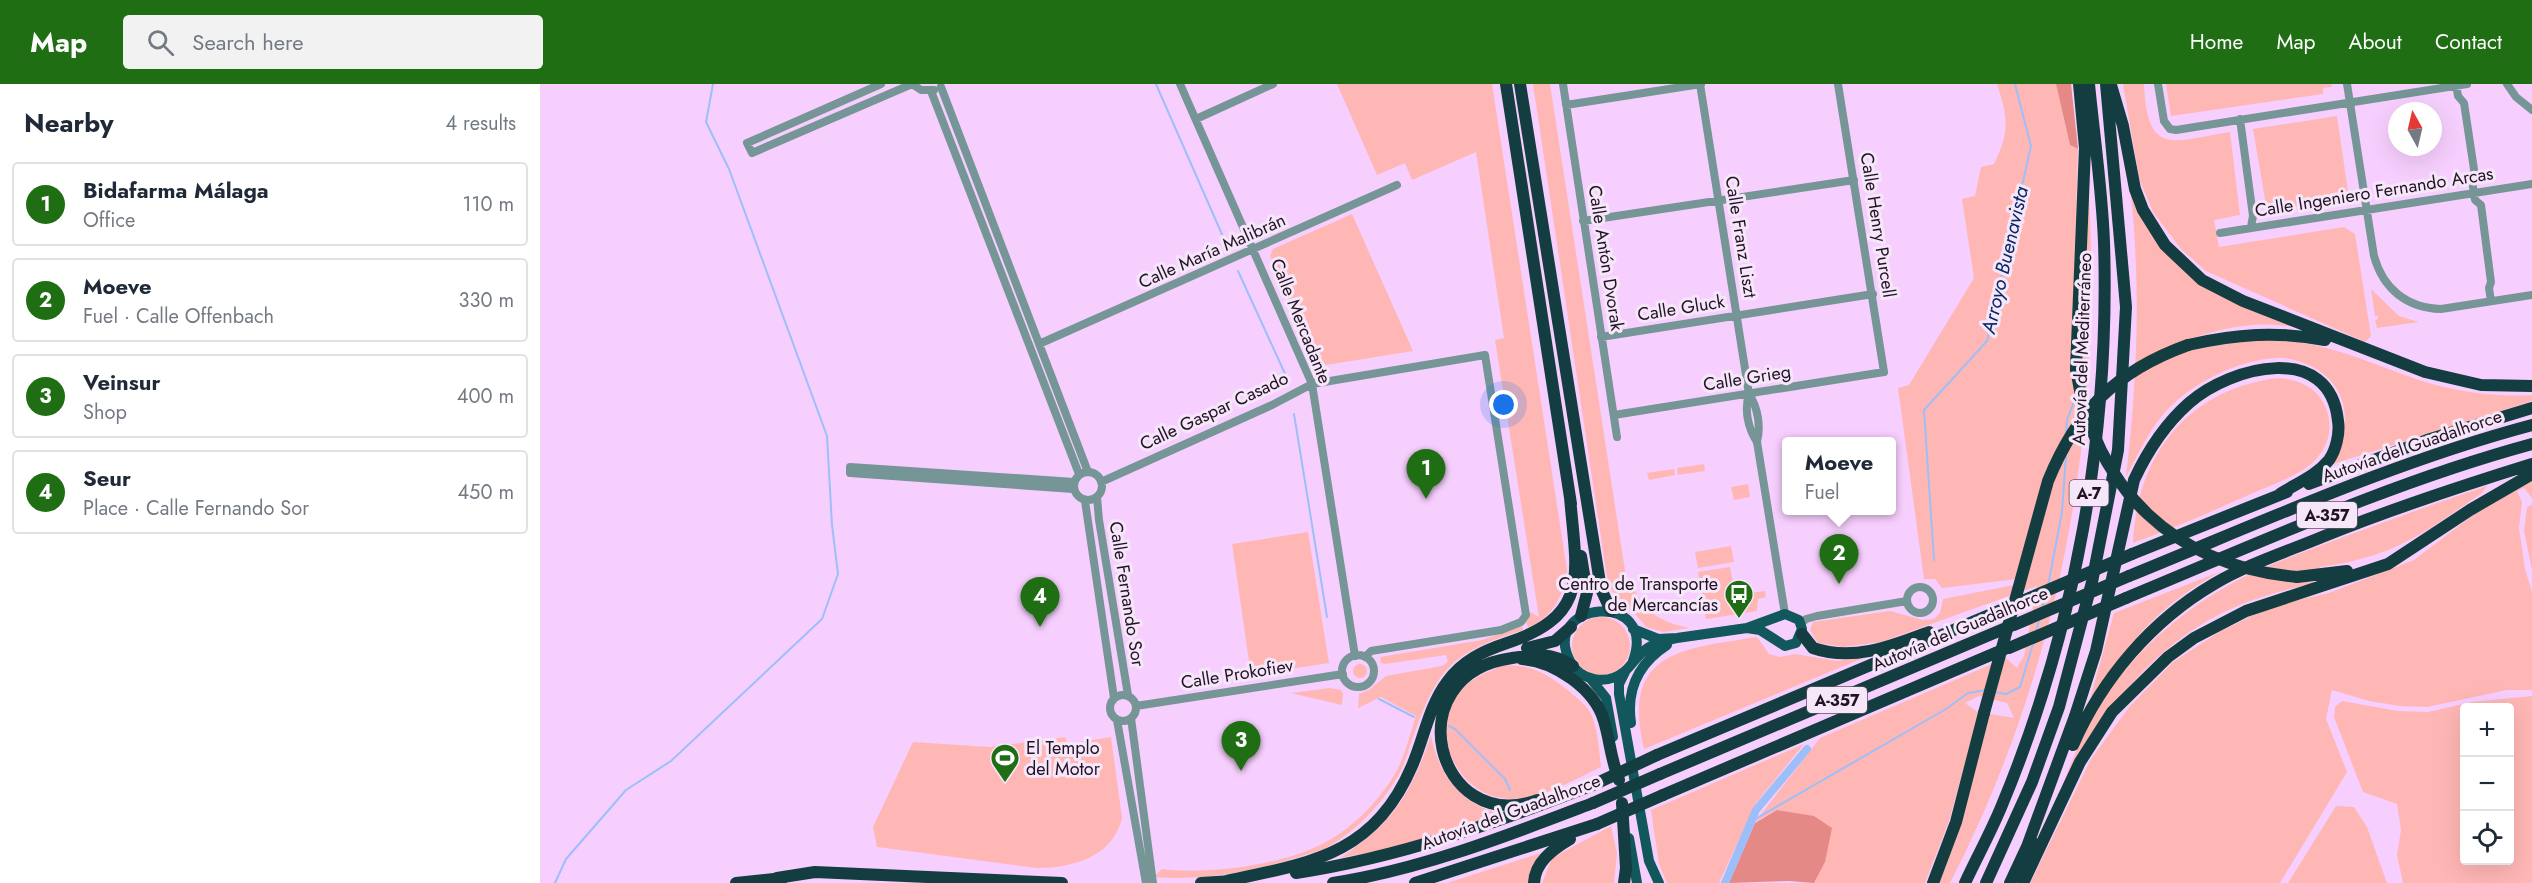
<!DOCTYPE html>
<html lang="en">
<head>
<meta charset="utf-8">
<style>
	body { margin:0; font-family:Jost,sans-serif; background:#f2f2f3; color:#1f2937 }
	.controls { position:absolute; right:18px; bottom:18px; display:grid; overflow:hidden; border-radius:6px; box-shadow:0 6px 24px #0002 }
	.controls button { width:54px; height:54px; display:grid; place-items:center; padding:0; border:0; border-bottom:2px solid #e0e1e3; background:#fff; color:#1f2937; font:30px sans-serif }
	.compass { position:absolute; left:1848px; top:18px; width:54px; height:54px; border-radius:50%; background:#fff; box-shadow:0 6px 24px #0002; rotate:352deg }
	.you { position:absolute; left:964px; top:321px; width:21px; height:21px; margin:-15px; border:4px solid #fff; border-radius:50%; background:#1a73e8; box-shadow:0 0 0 9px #1a73e833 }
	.badge { display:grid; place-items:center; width:39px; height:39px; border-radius:50%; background:#1f6e14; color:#fff; font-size:20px; font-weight:700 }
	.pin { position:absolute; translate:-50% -50px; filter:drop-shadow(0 2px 3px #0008) }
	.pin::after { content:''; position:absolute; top:32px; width:21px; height:18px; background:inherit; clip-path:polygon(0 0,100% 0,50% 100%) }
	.popup { position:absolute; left:1242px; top:353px; width:114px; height:78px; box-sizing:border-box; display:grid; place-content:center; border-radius:6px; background:#fff; filter:drop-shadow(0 2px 4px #0005); font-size:20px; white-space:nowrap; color:#747a83 }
	.popup b { font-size:22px; color:#1f2937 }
	.popup::after { content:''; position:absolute; left:50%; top:100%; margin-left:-12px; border:12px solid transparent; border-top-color:#fff }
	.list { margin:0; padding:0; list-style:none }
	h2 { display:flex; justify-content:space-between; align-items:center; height:78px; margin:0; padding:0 24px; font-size:26px }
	h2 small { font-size:20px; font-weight:400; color:#747a83 }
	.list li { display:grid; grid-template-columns:39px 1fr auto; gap:18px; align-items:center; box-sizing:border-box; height:84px; margin:0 12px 12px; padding:0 12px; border:2px solid #e0e1e3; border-radius:6px }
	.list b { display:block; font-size:22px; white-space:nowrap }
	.list p { margin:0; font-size:20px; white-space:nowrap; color:#747a83 }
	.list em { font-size:20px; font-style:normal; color:#747a83 }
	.icon { flex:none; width:33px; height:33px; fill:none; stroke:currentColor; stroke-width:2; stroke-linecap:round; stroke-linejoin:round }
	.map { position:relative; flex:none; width:1992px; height:799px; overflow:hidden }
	header { display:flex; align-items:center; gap:36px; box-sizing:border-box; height:84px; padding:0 30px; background:#1f6e14; color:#fff }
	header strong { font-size:28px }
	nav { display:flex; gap:33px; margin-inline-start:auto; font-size:21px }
	.search { width:420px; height:54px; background:#f2f2f3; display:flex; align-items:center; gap:15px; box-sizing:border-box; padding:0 21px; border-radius:6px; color:#747a83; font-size:22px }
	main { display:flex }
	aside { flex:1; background:#fff }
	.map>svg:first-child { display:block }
	.green { fill:#ffb7b5; fill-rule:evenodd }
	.forest { fill:#e58987 }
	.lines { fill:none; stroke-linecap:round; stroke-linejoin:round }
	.stream { stroke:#9dbff9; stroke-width:2 }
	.canal { stroke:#9dbff9; stroke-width:8 }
	.minor { stroke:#769597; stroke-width:8 }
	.major { stroke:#12575b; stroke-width:10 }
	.highway { stroke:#133d40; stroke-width:12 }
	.highway-bridge { stroke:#133d40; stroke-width:12 }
	.labels { text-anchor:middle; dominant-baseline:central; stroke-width:6; stroke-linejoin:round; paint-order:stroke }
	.shield { fill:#f6e6f9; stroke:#625264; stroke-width:1.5 }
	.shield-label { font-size:16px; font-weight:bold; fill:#221324 }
	.street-label { font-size:18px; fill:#221324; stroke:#f6e6f9 }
	.poi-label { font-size:18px; fill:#221324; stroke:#f6e6f9; text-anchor:end }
	.water-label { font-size:20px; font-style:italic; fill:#072866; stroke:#f6e6f9 }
</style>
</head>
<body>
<header>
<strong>Map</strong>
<div class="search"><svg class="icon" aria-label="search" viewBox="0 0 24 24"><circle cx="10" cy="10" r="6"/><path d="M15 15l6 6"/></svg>Search here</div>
<nav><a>Home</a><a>Map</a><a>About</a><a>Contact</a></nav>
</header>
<main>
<aside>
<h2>Nearby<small>4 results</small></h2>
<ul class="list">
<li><span class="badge">1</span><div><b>Bidafarma Málaga</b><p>Office</p></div><em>110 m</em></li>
<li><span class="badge">2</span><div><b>Moeve</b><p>Fuel · Calle Offenbach</p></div><em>330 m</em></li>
<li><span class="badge">3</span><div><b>Veinsur</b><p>Shop</p></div><em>400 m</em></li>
<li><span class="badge">4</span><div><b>Seur</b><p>Place · Calle Fernando Sor</p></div><em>450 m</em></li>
</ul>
</aside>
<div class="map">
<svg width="1992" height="799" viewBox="0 0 1992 799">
	<rect width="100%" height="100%" fill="#f7cffe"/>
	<path class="green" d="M797,0H952L1027,486C1021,516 1016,528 989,544L986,539L990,528L999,533L955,256L964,254L936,68L872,96L865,79L837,91Z
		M993,0H1010L1088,506L1094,505C1106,530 1122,538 1149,544L1123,548L1106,543C1095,527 1077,518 1068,500Z
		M1457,0H1516L1530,61L1538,65L1531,284L1548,97C1564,340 1522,582 1410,799H1397L1421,737L1450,630L1474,634L1467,619L1439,612L1425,619L1439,629L1409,737L1385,799H1274L1285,778L1251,729L1237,726L1215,738L1280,654L1466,574L1477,584L1484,572L1497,502L1341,558L1303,563L1278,559L1270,546L1273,538L1350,527L1383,536L1394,535L1400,529L1403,515L1484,499L1485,494L1402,504L1395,495H1384L1358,304L1369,301L1434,194L1422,115L1435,112L1441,83L1454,80C1470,48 1468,34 1457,0Z
		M1583,0H1604C1607,74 1633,57 1690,48L1700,131L1674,136L1679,163L1804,143L1815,150L1831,252L1825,258L1666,187L1641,165L1613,128L1599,94Z
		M1626,0H1791L1792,3L1783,4V10L1631,32Z
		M1797,32L1809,114L1727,127L1713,45Z
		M1591,112C1630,191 1674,214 1754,243C1717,236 1682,244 1646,256L1650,266C1686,260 1719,253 1755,258C1805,264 1849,288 1896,301C1926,309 1961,313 1992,311V317L1793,380C1812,342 1811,303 1771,282C1760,277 1748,273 1736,274C1700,276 1659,296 1633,320C1612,339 1599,369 1586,393C1597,299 1601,206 1591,112Z
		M812,130L873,267L786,281L774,273L730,172L733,165Z
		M1831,205L1859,232L1879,238L1837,244L1835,236L1838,235V232H1835Z
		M1737,294C1757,295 1776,302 1785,322C1793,339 1790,360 1777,374C1762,391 1733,400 1713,409C1673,427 1634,444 1593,459C1597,371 1647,306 1737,294Z
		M1164,380L1165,387L1138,391L1137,384Z
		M1134,385L1135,391L1109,396L1107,389Z
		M1992,397V414L1984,404L1977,407L1982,418L1979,444L1985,485L1992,508V606H1967L1887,623L1860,622L1829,617L1792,606L1786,635L1807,688L1740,799H1490L1551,675L1590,622L1633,578L1679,548L1734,521L1789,509L1874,476L1932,432L1974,405Z
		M1208,400L1210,413L1194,416L1191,403Z
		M1947,402L1942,409C1882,450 1854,473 1780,483L1777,487L1741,496L1778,498C1760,503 1742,506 1725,512C1627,542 1571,615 1523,700C1535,669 1547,638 1567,610C1600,562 1648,522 1700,495C1729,480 1762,469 1793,457C1844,438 1896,419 1947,402Z
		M1992,421V486L1984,447L1987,423Z
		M768,448L789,579L711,591L692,460Z
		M1191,462L1194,478L1158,484L1155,468Z
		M1190,483L1195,511L1225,507L1226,513L1218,515L1217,527L1166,535L1158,488Z
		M1682,487C1619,520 1590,558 1550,615L1574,529Z
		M1032 562a29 29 0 1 1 58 0a29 29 0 1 1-58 0Z
		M982,542L983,546C918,567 900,579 876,645C870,660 866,678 858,692C841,721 817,746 788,763C781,767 770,769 762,772C715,787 663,797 614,793L622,785C668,791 743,781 784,759C813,744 840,716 856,688C865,672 870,650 876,632L841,613L818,624L819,610L829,606L846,592L902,582L908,578L906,571L845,580L841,579L840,573L942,556Z
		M1217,553L1229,570L1240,573L1255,570L1297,577L1328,572L1104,665C1081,567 1142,565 1217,553Z
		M813 587a7 7 0 1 1 14 0a7 7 0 1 1-14 0Z
		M962,582C990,579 1009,591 1030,608C1038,615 1048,622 1052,632C1058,648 1059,666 1061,683C1034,696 1002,715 971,715C920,714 889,654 917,611C928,595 945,589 962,582Z
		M790,604L801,606L803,610L802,621L751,609Z
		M1992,612V799H1863L1857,771L1861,746L1857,720L1823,708L1794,633L1795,623L1802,617L1858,627L1888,628L1932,618ZM1924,624H1970V776H1924Z
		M891,651C898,689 920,720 960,730L862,762L800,774C852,740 872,709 891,651Z
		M525,653L527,660L571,653L582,734C573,773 532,784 497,784L337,763L333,743L373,658L450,663Z
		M1264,660L1216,719L1179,799H1127L1119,780L1111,726Z
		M1796,722L1814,723L1827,743L1847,799H1748Z
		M1071,742L1077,769L1074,799H1002L1012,774Z
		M1001,769L992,788L990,799H907Z"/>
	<path class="forest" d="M1516,0H1531L1538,65L1530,61Z
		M1237,726L1274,732L1292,744L1285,778L1274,799L1249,797L1189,799L1215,739Z"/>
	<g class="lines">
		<path class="stream" d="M616,0L688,164
			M698,187L747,294
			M1544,300L1549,293
			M754,330L787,533
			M1526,350L1527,336L1537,310
			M1394,476L1384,326L1447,257L1491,62L1475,0
			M1508,502L1522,428L1526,371
			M1502,525L1505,513
			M1496,548L1499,536
			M1455,608L1466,610L1480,603L1493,560
			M839,615L874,633
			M909,642L915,645L965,695L970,706
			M1210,742L1217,734L1406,625L1428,609L1446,606
			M15,799L26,775L86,706L131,677L282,535L298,490L292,441L287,352L189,85L166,38L173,0"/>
		<path class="canal" d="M1185,799L1216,726L1267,665"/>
		<path class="minor" d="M341,0L207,59L212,69L372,0L381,6H394
			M640,0L772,300L815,572
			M1023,0L1077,353
			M1160,0L1209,310C1218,324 1221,342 1217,358
			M1618,0L1624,37L1630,45L1636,46L1927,0
			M1807,0L1834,172C1843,205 1867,224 1901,225L1992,211
			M1916,0L1918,12L1924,19L1935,92L1932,97L1935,116L1941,121L1951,198L1949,204L1951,217
			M1967,0L1976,13L1992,26
			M401,3L548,388
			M391,7L539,390
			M1026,21L1161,0
			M656,35L733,0
			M1700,35L1713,132L1711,143
			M1043,137L1314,96
			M1680,149L1992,100
			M1061,253L1333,210
			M499,260L857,101
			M1209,310C1204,326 1208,344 1217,358L1245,530
			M1074,331L1344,288L1298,0
			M534 402a14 14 0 1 1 28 0a14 14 0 1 1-28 0Z
			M561,398L732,321L772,300L945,271L986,531L981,538L961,546L831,567L825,573
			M533,405L310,389V383L534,398
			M557,413L559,436L588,611
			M545,417L574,614
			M1367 516a13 13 0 1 1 26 0a13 13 0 1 1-26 0Z
			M1261,540L1266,535L1277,532L1367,517
			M802 587a16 16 0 1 1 32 0a16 16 0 1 1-32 0Z
			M570 624a13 13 0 1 1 26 0a13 13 0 1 1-26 0Z
			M596,622L803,590
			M591,634L613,799
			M577,636L606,799"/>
		<path class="major" d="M1093,545L1118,555L1137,554L1207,544L1245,530L1259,536L1262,545L1256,559L1245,562L1220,546L1207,544
			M1093,577C1119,505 999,517 1030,577C1040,597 1067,602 1085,587C1094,579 1099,568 1111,562C1119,558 1129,556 1137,554
			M1085,588L1079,600V610L1109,777L1119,799
			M1050,594L1066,614L1073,653
			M1091,639C1086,605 1099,579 1127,561
			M1089,754L1097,799"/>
		<path class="highway" d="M966,0L1031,420
			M980,0L1061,505L1071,527
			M1571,1L1583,42L1595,105L1603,126L1625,161L1662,196L1703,217L1885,288L1941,301L1992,302
			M1648,261C1696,250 1737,247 1785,256
			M1536,285L1545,64L1539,0
			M1769,400L1887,356L1992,324
			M1592,470L1747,408
			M1041,472L1047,509L1041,532
			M1589,492C1722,438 1853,378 1992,341
			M1757,493L1807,487
			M1586,514C1719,459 1852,398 1992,360
			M1262,550L1273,564C1313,578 1352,562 1389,548
			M987,564L1015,557L1031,543
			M982,575C1014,577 1055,605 1064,637C1070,657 1071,676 1079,696
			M1533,661C1562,595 1611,537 1674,500C1708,480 1746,468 1782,453C1851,425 1921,402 1992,380
			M1117,671L1480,518
			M1120,690L1473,541
			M1123,711L1467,564
			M998,716C895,753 855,590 972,574C997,570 1011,568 1033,582
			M1082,719L1086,784L1084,799
			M1488,760L1535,632L1556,567L1594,396C1608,366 1624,341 1649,319C1691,282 1790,257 1798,337C1800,349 1796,366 1789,376C1776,392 1757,399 1740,410
			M756,789C860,773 956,739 1053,701
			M237,794L275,788L522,799
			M686,797C771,779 834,771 872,682C884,654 889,622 907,598C922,577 943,567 967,559C1052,531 1036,488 1030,413
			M196,799L243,794
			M661,799L692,797
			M793,799C883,785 969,751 1053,719
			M875,799L1057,740
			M994,799C995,778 1013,765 1030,755
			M1393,799L1416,738L1444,629
			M1425,799C1437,773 1451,748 1462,721C1536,543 1570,351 1564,158C1562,105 1554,52 1549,0
			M1446,799L1492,698L1519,623L1552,498L1578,366L1586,223L1566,0
			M1470,799L1491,754
			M1483,799L1540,678L1572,628L1628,573L1654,554L1706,527L1848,480L1930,426L1992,390"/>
		<path class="highway-bridge" d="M1536,285C1555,406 1635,482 1757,493
			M1480,518L1592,470
			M1474,541L1589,492
			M1469,564L1586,514
			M1444,629L1508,397C1537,326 1576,287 1648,261
			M1053,701L1117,671
			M1053,719L1120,690
			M1057,740L1123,711"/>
	</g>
	<defs>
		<g id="bus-pin" transform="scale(1.5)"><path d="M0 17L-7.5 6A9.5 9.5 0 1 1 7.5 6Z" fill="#1f6e14" stroke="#f6e6f9"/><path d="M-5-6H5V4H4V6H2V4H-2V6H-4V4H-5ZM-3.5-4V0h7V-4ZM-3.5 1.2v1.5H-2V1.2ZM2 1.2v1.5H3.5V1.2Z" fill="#fff"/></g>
		<g id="stadium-pin" transform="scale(1.5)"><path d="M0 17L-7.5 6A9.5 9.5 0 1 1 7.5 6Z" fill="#1f6e14" stroke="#f6e6f9"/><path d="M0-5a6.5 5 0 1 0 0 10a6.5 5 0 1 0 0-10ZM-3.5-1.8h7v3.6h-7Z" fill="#fff"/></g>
	</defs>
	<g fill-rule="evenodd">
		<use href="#bus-pin" x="1199" y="510"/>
		<use href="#stadium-pin" x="465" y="674"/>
	</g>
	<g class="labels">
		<g class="shield">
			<rect x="1529.5" y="396" width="39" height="26" rx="4.5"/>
			<rect x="1757" y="418" width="60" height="26" rx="4.5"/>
			<rect x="1267" y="603" width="60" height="26" rx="4.5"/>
		</g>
		<g class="shield-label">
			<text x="1549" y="409">A-7</text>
			<text x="1787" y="431">A-357</text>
			<text x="1297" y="616">A-357</text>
		</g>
		<g class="street-label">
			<text transform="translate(1834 108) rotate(-9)">Calle Ingeniero Fernando Arcas</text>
			<text transform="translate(1338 141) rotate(81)">Calle Henry Purcell</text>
			<text transform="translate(1201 153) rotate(81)">Calle Franz Liszt</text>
			<text transform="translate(672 167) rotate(-24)">Calle María Malibrán</text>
			<text transform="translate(1066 174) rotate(81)">Calle Antón Dvorak</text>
			<text transform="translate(1141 224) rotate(-9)">Calle Gluck</text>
			<text transform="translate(761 237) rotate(68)">Calle Mercadante</text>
			<text transform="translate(1542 265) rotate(-88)">Autovía del Mediterráneo</text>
			<text transform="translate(1207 294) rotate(-9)">Calle Grieg</text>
			<text transform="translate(674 327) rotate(-25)">Calle Gaspar Casado</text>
			<text transform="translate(1872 362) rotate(-19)">Autovía del Guadalhorce</text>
			<text transform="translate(587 510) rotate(81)">Calle Fernando Sor</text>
			<text transform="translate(1420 545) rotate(-23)">Autovía del Guadalhorce</text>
			<text transform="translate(697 590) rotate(-9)">Calle Prokofiev</text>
			<text transform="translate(971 728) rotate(-20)">Autovía del Guadalhorce</text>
		</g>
		<g class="poi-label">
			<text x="1178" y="500">Centro de Transporte<tspan x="1178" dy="21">de Mercancías</tspan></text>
			<text x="486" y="664" text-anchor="start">El Templo<tspan x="486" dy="21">del Motor</tspan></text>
		</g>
		<g class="water-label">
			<text transform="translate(1465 176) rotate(-77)">Arroyo Buenavista</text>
		</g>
	</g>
</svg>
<div class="controls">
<button>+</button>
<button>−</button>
<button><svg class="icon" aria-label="locate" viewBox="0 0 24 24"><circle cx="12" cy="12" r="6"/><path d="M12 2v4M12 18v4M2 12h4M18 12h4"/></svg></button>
</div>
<svg class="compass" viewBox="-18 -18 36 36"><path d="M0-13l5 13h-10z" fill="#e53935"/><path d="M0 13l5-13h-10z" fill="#747a83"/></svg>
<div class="you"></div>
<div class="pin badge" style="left:886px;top:415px">1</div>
<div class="pin badge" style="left:1299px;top:500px">2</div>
<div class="popup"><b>Moeve</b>Fuel</div>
<div class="pin badge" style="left:701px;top:687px">3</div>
<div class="pin badge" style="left:500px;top:543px">4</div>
</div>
</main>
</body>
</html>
